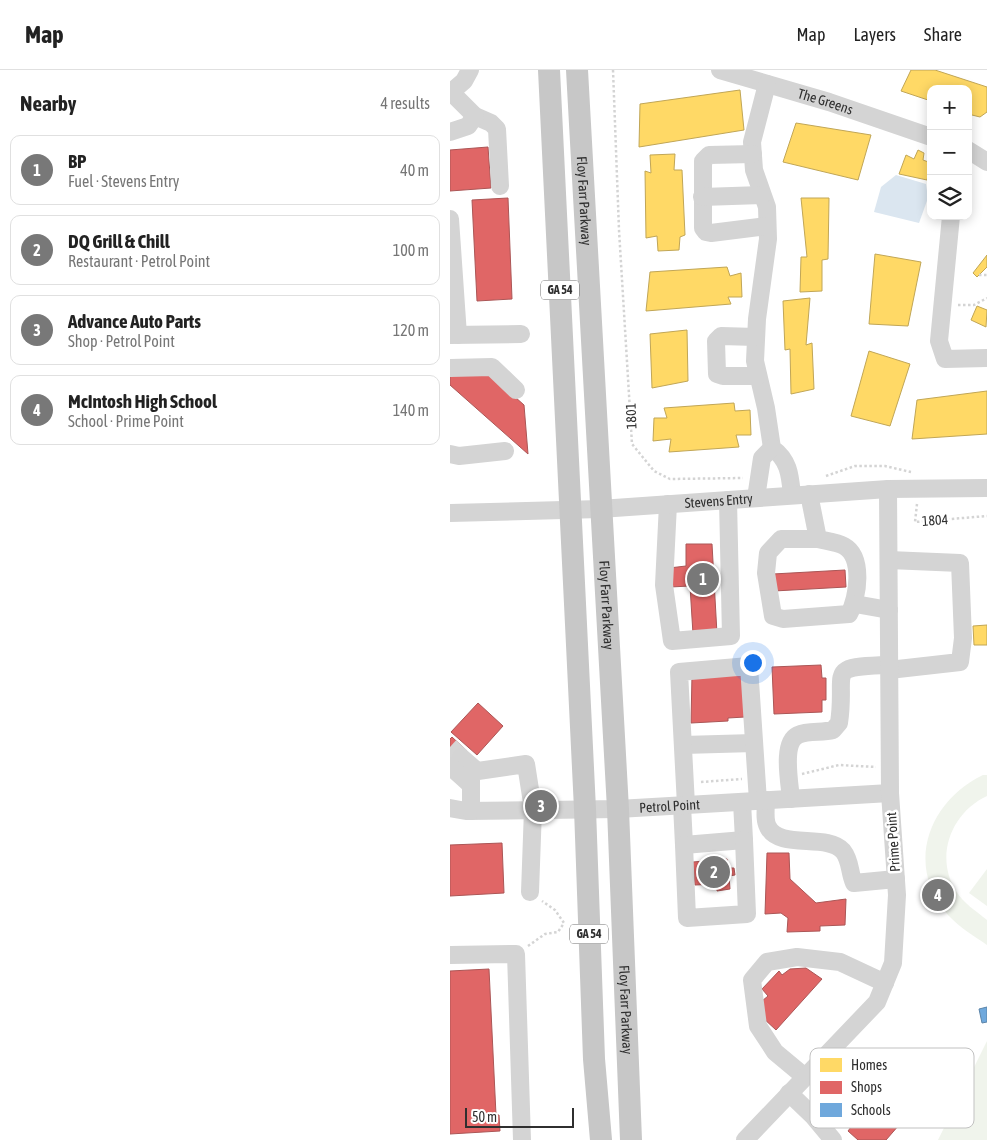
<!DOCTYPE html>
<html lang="en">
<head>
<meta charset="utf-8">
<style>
	body { margin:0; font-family:"Asap Condensed",sans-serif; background:#f2f2f2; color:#222 }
	.controls { position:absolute; right:15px; top:15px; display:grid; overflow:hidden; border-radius:10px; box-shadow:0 2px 12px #0003 }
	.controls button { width:45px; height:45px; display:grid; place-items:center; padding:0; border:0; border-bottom:1px solid #e0e0e0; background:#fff; color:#222; font:25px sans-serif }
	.scale { position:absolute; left:15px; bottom:12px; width:109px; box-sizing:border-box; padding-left:5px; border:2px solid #2f2f2f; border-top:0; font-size:14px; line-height:18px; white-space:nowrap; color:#2f2f2f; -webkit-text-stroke:4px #fff; paint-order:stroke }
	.you { position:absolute; left:302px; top:592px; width:18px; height:18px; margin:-12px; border:4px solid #fff; border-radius:50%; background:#1a73e8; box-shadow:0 0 0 8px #1a73e833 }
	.badge { display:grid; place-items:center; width:32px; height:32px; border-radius:50%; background:#787878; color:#fff; font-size:16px; font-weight:700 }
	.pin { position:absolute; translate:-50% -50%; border:2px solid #fff; box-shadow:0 1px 5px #0006 }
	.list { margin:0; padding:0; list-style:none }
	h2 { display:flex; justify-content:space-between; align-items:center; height:65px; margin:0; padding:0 20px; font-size:21px }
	h2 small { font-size:16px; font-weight:400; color:#767676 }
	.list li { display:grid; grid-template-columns:32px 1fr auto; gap:15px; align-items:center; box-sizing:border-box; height:70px; margin:0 10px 10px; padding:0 10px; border:1px solid #e0e0e0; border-radius:10px }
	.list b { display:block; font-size:19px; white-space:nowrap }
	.list p { margin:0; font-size:16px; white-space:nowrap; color:#767676 }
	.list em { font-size:16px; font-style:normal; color:#767676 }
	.icon { flex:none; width:28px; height:28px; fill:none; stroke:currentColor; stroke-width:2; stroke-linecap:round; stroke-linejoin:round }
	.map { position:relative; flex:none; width:537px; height:1070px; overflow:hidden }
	header { display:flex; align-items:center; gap:30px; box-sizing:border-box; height:70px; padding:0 25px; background:#fff; border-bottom:1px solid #e0e0e0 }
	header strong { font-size:24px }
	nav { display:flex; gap:28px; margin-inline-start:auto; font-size:18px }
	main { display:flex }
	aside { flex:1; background:#fff }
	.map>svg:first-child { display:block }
	.green { fill:#f0f4ec }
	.water { fill:#dbe6f0 }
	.homes { fill:#ffd966; stroke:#c1a656 }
	.shops { fill:#e06666; stroke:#ab5656 }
	.schools { fill:#6fa8dc; stroke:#5c84a8 }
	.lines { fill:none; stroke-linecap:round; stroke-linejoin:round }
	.minor-tunnel { stroke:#d5d5d5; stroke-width:18; stroke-dasharray:18 9; stroke-linecap:butt }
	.path { stroke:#d4d4d4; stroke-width:2.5; stroke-dasharray:2.5 2.5; stroke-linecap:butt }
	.minor { stroke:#d4d4d4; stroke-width:18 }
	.major { stroke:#c7c7c7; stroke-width:22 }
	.labels { text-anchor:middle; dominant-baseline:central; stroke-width:5; stroke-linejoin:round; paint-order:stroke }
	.shield { fill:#fff; stroke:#6d6d6d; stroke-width:1 }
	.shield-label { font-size:12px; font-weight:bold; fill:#2f2f2f }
	.street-label { font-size:14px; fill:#2f2f2f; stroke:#fff }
	.key { fill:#fff; stroke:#c1c1c1; stroke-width:1 }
	.key-label { font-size:14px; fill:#2f2f2f }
</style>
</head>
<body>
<header>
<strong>Map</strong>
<nav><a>Map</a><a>Layers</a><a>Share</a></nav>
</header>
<main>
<aside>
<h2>Nearby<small>4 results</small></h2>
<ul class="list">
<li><span class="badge">1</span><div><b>BP</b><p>Fuel · Stevens Entry</p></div><em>40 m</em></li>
<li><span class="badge">2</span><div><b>DQ Grill &amp; Chill</b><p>Restaurant · Petrol Point</p></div><em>100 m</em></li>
<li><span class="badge">3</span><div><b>Advance Auto Parts</b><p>Shop · Petrol Point</p></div><em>120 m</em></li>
<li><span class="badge">4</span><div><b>McIntosh High School</b><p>School · Prime Point</p></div><em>140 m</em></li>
</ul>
</aside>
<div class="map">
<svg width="537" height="1070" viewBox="0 0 537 1070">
	<rect width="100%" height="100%" fill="#fff"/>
	<path class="green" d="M533,705H537V726C502,742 484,786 506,821C513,833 526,841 537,850V875C524,866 509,857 498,845C454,795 479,731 533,705Z
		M537,799V836L519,823Z
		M537,971V1070H488Z"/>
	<path class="water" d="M446,105L476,114L478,128L469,153L424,142L431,117Z"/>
	<path class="homes" d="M461,0H485L537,17V42L530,47L518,44V19H481V31L451,21Z
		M290,20L294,60L189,77L190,34Z
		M346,53L421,65L408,110L333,92Z
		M468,80L474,83L473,90L481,93L477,110L449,104L456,85L464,89Z
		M225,84L224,100H232L235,165L230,167L229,180L208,181L207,166L196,168L195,101L201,103L200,85Z
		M351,128H379L378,189L372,190V221L350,222L351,187H357Z
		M425,184L471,192L458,256L419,254Z
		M537,185V197L527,207L523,203Z
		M277,197L280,206L291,203L292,227H278L281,234L196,241L200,202Z
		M360,228L356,275L362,273L364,319L341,324L340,279L335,280L333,231Z
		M527,236L537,240L536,257L521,250Z
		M237,260L238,311L202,318L200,264Z
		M419,281L460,294L440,356L401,346Z
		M537,321V364L462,369L467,330Z
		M284,333L285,341L300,340L301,365H286L289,377L219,382L221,369L203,371L204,348H217L214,338Z
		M537,555V575H524L523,556Z"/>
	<path class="shops" d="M38,77L41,118L0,121V80Z
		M58,128L62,229L27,231L22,130Z
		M36,301L74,335L78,384L0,315V303Z
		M236,474H262L267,564H243L240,516L220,517L219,498L236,496Z
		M395,500L396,517L324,521L323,504Z
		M371,595L372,608H376V630H372V642L324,644L322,597Z
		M293,602L295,647L278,648V651L241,653L242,605Z
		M28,633L53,656L27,685L1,662Z
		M2,667L17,681L0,692V669Z
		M52,773L54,823L0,826V775Z
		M317,783H339L340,809L366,833L396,829L395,855L370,856V861L337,862L338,848L331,843L315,844Z
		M277,789L278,798H284L285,805L279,806L280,819L267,821V814L245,815L243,792Z
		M356,898L372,909L326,960L312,947V931L318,926L312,919L329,901L332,905L340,899Z
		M39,899L46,1045H49L50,1061L0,1064V901Z
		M431,1024L456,1047L436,1070H408L398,1061L420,1032L422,1034Z"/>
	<path class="schools" d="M537,937V952L532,953L529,939Z"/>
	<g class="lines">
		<path class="minor-tunnel" d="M0,677L11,687"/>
		<path class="path" d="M163,0L169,160L182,374L204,401L220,409L293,408
			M529,205H537
			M508,235H524L537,228
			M376,406L405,396H435L461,402
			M467,434L465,452L537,446
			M352,704L389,695L426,697
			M251,712L292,709
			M78,876L95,864L108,862L114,853L105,840L92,831"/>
		<g class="minor">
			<path id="s1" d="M270,0L379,32L481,67"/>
			<path d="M317,14L302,72L304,100L317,137L318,169L307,249L305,291L316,338L322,378C339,390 340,405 342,425"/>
			<path d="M1,22L25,46L41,53L47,59L50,116"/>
			<path d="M0,23L14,11L20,0"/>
			<path d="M0,62L18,56L25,46"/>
			<path d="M518,80L537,92"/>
			<path d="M303,84L259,85L253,91V158L256,162L261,163L317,156"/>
			<path d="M252,127L312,125"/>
			<path d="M501,146L489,271L495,289L537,288"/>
			<path d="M0,149L8,265"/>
			<path d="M0,265L71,264"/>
			<path d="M306,267L271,266L266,271L267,304L273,306H308"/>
			<path d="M0,298L42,297L66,320"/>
			<path d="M0,384L9,386L55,381"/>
			<path d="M359,424L368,469C376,471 387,472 394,476C414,487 408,528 399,544L333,549L323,546L316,503L318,483L331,469H368"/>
			<path d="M306,428L312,388L322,378"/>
			<path d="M218,434L214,515L222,571L281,566L278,430"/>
			<path id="s2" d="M0,443L150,439L438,419L537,418"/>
			<path d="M439,490L510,493L513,568L510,592L439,600"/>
			<path d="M405,534L439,540"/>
			<path d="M233,675L304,673"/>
			<path d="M11,687L27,701"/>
			<path d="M0,696L21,715"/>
			<path d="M341,729C340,714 331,673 348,665C358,660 372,663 383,660L389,653C397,600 373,597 439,595"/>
			<path d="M316,730C316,738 314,750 318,757C329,780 377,763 393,781C401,791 399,802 404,813L446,809"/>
			<path d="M232,735L234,775L294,770L292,732"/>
			<path d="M236,735L229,602L299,596L308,731"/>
			<path id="s3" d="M0,738L16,741L168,739L440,723"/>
			<path d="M21,741V702L76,694L83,739L80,822"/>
			<path d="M234,775L237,848L297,844L294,770"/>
			<path d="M0,885L66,884L72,1070"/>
			<path d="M355,1007L325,982L308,956L302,910L317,892L347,887L390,892L435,913"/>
			<path d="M339,1023L363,1046L383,1070"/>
			<path d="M295,1070L427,932L443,893L447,825L440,723L438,419"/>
		</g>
		<g class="major">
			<path d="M99,0L135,739L144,989L151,1070"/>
			<path id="s4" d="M127,0L168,739L181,1070"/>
		</g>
	</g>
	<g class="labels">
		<g class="shield">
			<rect x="91" y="210.5" width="38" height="19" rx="4"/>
			<rect x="120" y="854.5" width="38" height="19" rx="4"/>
		</g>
		<g class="shield-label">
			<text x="110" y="220">GA 54</text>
			<text x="139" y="864">GA 54</text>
		</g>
		<g class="street-label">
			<text stroke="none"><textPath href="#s1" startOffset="110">The Greens</textPath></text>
			<text stroke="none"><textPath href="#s4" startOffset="131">Floy Farr Parkway</textPath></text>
			<text transform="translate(181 346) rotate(-92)">1801</text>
			<text stroke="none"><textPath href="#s2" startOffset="269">Stevens Entry</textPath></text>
			<text transform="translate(485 450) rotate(-4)">1804</text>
			<text stroke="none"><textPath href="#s4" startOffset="536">Floy Farr Parkway</textPath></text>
			<text stroke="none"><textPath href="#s3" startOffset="220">Petrol Point</textPath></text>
			<text transform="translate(443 772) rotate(-94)">Prime Point</text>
			<text stroke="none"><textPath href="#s4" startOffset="941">Floy Farr Parkway</textPath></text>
		</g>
	</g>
	<rect x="360" y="978" width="164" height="80" rx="8" class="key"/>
	<rect x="370" y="988" width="22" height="14" fill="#ffd966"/>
	<rect x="370" y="1011" width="22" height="13" fill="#e06666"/>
	<rect x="370" y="1033" width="22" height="14" fill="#6fa8dc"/>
	<g class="key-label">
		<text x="401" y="1000">Homes</text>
		<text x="401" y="1022">Shops</text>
		<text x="401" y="1045">Schools</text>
	</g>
</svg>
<div class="controls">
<button>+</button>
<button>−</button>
<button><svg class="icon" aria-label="layers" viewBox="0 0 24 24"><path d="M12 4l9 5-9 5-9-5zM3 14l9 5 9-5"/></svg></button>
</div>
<div class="scale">50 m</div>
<div class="you"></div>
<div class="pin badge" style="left:253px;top:509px">1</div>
<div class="pin badge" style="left:264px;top:802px">2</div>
<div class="pin badge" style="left:91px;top:736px">3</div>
<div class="pin badge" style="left:488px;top:825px">4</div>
</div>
</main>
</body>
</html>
